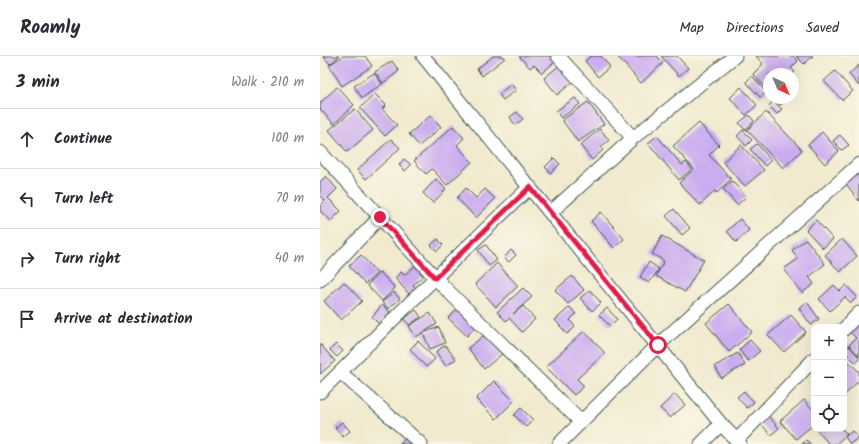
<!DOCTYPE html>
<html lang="en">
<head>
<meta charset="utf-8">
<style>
	body { margin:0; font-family:Kalam,sans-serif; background:#f2f2f3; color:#2b2b33 }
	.controls { position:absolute; right:12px; bottom:12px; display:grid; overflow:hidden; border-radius:8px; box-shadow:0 4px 16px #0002 }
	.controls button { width:36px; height:36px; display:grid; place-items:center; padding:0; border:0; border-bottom:1px solid #e1e1e2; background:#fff; color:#2b2b33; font:20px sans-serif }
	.compass { position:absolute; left:443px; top:12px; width:36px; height:36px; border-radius:50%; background:#fff; box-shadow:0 4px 16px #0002; rotate:136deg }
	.stop { position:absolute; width:12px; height:12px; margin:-9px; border:3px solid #e11d48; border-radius:50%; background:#fff }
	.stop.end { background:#e11d48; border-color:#fff; box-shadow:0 1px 4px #0008 }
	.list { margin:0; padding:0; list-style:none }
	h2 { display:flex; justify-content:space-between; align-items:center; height:52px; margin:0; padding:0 16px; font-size:17px }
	h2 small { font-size:13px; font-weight:400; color:#7c7c81 }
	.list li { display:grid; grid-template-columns:26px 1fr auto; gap:12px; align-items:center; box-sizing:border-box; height:60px; padding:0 16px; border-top:1px solid #e1e1e2 }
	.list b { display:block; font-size:15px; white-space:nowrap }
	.list em { font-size:13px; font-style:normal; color:#7c7c81 }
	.icon { flex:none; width:22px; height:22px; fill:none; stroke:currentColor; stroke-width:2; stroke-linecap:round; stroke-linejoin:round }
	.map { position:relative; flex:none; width:539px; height:388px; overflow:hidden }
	header { display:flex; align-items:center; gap:24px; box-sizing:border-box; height:56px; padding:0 20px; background:#fff; border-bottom:1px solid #e1e1e2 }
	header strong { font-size:19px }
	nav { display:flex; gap:22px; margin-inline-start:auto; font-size:14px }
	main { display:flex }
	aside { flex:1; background:#fff }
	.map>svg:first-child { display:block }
	.building { fill:#caacf0 }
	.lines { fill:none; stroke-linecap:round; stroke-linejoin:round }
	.minor-casing { stroke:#3e574b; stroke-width:15 }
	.minor { stroke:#fff; stroke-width:13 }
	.route { stroke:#e11d48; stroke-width:5 }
</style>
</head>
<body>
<header>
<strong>Roamly</strong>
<nav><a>Map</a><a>Directions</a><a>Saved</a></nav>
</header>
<main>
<aside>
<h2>3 min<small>Walk · 210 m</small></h2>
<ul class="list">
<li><svg class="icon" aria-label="ahead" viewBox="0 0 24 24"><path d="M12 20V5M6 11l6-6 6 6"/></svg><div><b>Continue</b></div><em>100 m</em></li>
<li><svg class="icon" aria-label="left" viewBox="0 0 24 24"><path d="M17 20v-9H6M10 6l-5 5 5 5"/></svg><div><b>Turn left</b></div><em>70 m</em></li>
<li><svg class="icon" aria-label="right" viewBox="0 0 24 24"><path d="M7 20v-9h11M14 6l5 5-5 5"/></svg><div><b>Turn right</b></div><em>40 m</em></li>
<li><svg class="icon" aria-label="arrive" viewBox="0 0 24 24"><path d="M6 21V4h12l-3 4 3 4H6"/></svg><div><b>Arrive at destination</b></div></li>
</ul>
</aside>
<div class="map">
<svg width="539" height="388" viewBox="0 0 539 388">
	<rect width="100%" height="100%" fill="#fcf5e5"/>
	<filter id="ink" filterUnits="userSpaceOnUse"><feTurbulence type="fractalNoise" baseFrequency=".025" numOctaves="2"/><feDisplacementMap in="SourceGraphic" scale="8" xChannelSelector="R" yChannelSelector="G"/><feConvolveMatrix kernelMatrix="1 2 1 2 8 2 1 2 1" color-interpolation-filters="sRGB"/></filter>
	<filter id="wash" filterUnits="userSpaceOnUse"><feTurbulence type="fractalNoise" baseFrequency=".012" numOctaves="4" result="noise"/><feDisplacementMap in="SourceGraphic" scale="16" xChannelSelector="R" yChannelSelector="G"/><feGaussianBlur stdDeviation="0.9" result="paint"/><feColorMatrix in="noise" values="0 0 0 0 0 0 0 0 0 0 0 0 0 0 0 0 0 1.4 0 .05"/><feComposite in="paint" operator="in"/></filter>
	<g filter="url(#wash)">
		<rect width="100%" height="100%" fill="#f1eacf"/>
		<g id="blocks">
			<path class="building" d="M3,0H19L10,8Z
				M23,0H45L52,10L22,30L9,9Z
				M173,0H183L185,2L162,20L157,13Z
				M199,0H233L237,4L222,17L214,9L210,12Z
				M271,0H281L290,11L278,21L265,5Z
				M299,0H337L343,7L321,27L298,1Z
				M341,0H357L368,12L359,20Z
				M436,0H473L478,5L471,12L475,16L473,18H449V35L433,18L443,8Z
				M476,0H493L484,8Z
				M72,5L79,15L63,27L55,16Z
				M241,8L254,25L237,39L224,22Z
				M539,9V30L529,18Z
				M515,15L533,35L522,44L504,25Z
				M54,17L62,28L42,42L34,30Z
				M432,20L447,36L440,41L426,26Z
				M191,28L196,34L183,44L179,38Z
				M17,31L34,49L14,68L0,53V47Z
				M421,31L437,49L426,59L410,42Z
				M55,38L66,49L62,53L77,69L65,80L40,52Z
				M255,42L260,48L241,62L236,55Z
				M455,42H468L460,49Z
				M453,45L462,53L457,58L449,50Z
				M268,46L284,68L258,86L242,64Z
				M35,53L53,74L27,96L9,74Z
				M197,56L203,63L195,69L190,61Z
				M446,56L482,94L463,112L427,74Z
				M111,59L121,71L99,90L89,78Z
				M429,59L434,65L425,74L419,67Z
				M379,67L399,89L389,99L411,123L397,137L395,135L380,149L359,127L374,113L353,90Z
				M133,70L144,82L137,89L152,106L127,129L112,113L106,118L94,105Z
				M280,73L289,84L281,91L283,94L272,104L260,89Z
				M423,74L432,84L426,90L417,80Z
				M502,76L519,95L505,108L488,89Z
				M520,79L529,89L522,94L513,85Z
				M337,80L362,109L366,106L372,113L359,124L328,87Z
				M71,83L80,92L46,123L37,114Z
				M437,88L451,104L445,110L430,93Z
				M421,89L444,114L425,130L403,106Z
				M234,102L240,108L231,117L225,111Z
				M84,103L91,109L85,115L79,109Z
				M539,114V145L524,125Z
				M6,120L17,133L8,142L21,155L11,165L0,155V150L5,145L0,140V126Z
				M116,123L126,133L113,147L103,137Z
				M412,125L426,141L417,149L403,133Z
				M146,132L156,142L165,133L175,143L156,162L137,142Z
				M354,153L370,172L362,179L346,160Z
				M281,156L304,183L294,192L271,165Z
				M420,163L429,174L416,186L407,175Z
				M496,164L513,183L503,192L486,174Z
				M342,180L384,204L365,236L336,220L344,205L332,198Z
				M118,183L123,189L117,195L111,189Z
				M486,183L505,208L489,221L494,228L482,237L464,213L478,203L472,194Z
				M522,183L537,200L520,216L505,199Z
				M166,189L177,204L169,210L158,194Z
				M191,194L196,199L189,206L184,202Z
				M41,199L57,217L45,228L29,210Z
				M329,206L339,213L329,227L320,221Z
				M177,207L198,230L176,251L155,228Z
				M95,210L103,220L93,229L96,232L89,238L75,222L81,216L84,219Z
				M60,216L75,232L62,245L47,229Z
				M252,220L264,234L248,248L235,234Z
				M24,226L42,245L21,264L4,245Z
				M514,229L520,235L526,229L537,241L531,247L525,241L510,255L499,243Z
				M203,232L212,241L193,258L203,250L215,263L202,276L189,262L186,265L177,256Z
				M270,234L281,247L272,255L260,242Z
				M74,236L80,243L68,253L62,246Z
				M487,246L499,263L491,269L479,252Z
				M409,248L432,276L409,296L386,267Z
				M62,249L70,256L59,268L52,261Z
				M140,251L158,268L147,280L128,262Z
				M250,251L256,258L250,264L255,271L247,278L235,264Z
				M287,252L297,263L290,270L279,259Z
				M96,254L101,261L89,269L84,263Z
				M110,257L117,268L96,281L89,270Z
				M471,259L486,276L464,296L448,279Z
				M539,266V300L529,289L536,282L529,275Z
				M119,271L125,287L110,293L103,277Z
				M264,275L285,297L257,323L264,330L254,339L226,311Z
				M167,277L183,297L164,313L148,292Z
				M430,284L440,295L428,305L419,294Z
				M98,285L115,303L106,311L90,293Z
				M0,288L15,305L0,318Z
				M16,288L23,295L17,301L10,294Z
				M125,289L136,303L126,310L116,296Z
				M528,289L539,301V303L536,307L524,295Z
				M418,297L425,309L401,322L395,310Z
				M527,304L539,316V324L524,340V307Z
				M174,325L194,345L176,363L156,343Z
				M424,335L434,346L427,352L417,341Z
				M355,338L365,349L350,362L340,352Z
				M484,344L494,355V368L476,383L460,365Z
				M201,352L213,364L206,371L194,359Z
				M448,360L459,372L451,379L440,367Z
				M22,366L30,375L23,381L15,372Z
				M496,373H522L527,378L516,388H509Z
				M532,375L538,382L530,388L525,381Z
				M86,382L91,388H80Z
				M486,384L491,388H482Z"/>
		</g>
	</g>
	<g filter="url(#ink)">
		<use href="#blocks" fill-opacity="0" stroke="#3e574b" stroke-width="1"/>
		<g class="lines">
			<g class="minor-casing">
				<path id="minor" d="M103,0L401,368L420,388
					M238,0L313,82
					M0,96L125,232L261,366
					M230,157L313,82L415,0
					M0,224L60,161
					M524,273L539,257
					M20,316L101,388
					M0,336L115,222L210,131
					M417,384L494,303
					M239,388L338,289L539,108
					M381,388L401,368"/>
			</g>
			<use href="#minor" class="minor"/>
		</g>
	</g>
	<g class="lines" filter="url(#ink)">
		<path class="route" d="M60,161L115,222L210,131L338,289"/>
	</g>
</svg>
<div class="controls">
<button>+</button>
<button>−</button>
<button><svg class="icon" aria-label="locate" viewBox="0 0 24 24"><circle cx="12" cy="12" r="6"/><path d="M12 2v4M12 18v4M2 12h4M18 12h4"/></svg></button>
</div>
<svg class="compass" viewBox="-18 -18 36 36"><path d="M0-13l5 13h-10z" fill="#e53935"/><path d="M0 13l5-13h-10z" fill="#7c7c81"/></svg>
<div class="stop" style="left:338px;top:289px"></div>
<div class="stop end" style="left:60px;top:161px"></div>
</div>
</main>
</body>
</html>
